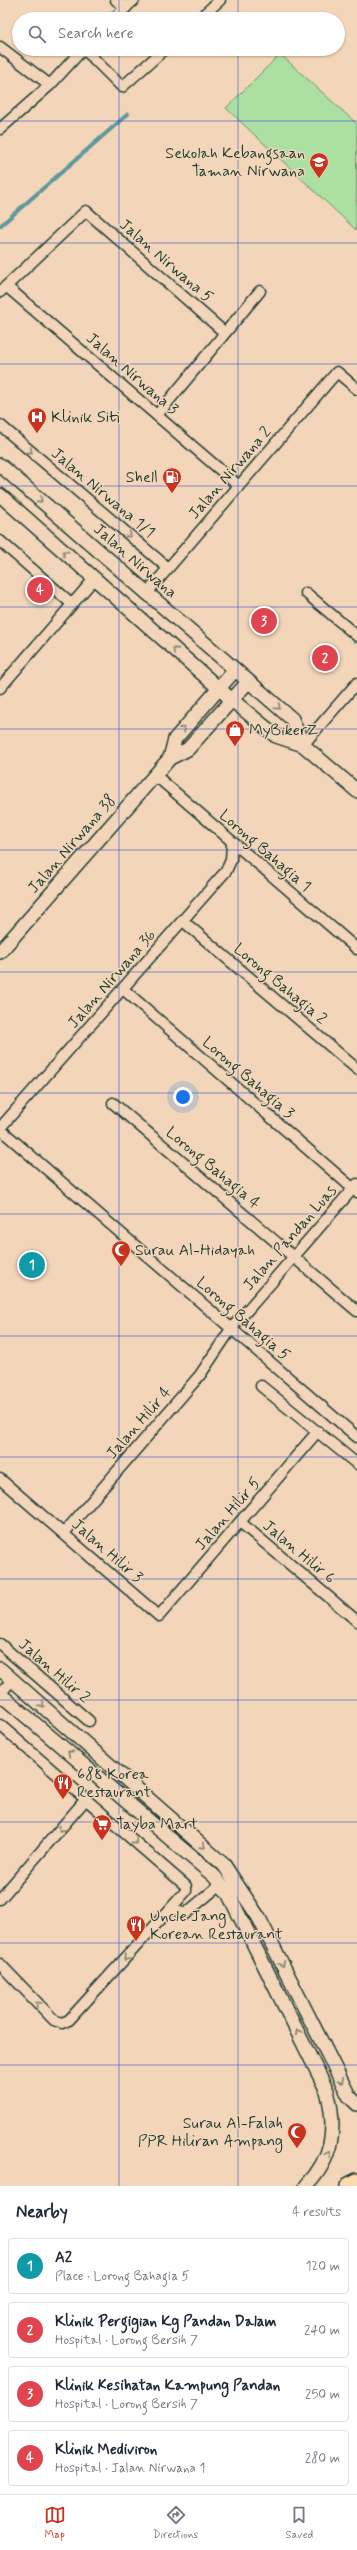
<!DOCTYPE html>
<html lang="en">
<head>
<meta charset="utf-8">
<style>
	body { margin:0; font-family:Mynerve,sans-serif; background:#f6f6f7; color:#1f2937 }
	.you { position:absolute; left:183px; top:1097px; width:14px; height:14px; margin:-10px; border:3px solid #fff; border-radius:50%; background:#1a73e8; box-shadow:0 0 0 6px #1a73e833 }
	.badge { display:grid; place-items:center; width:26px; height:26px; border-radius:50%; background:#c8321e; color:#fff; font-size:13px; font-weight:700 }
	.pin { position:absolute; translate:-50% -50%; border:2px solid #fff; box-shadow:0 1px 4px #0006 }
	.list { margin:0; padding:0; list-style:none }
	h2 { display:flex; justify-content:space-between; align-items:center; height:52px; margin:0; padding:0 16px; font-size:17px }
	h2 small { font-size:13px; font-weight:400; color:#747a83 }
	.list li { display:grid; grid-template-columns:26px 1fr auto; gap:12px; align-items:center; box-sizing:border-box; height:56px; margin:0 8px 8px; padding:0 8px; border:1px solid #e0e1e3; border-radius:4px }
	.list b { display:block; font-size:15px; white-space:nowrap }
	.list p { margin:0; font-size:13px; white-space:nowrap; color:#747a83 }
	.list em { font-size:13px; font-style:normal; color:#747a83 }
	.icon { flex:none; width:22px; height:22px; fill:none; stroke:currentColor; stroke-width:2; stroke-linecap:round; stroke-linejoin:round }
	.map { position:relative; flex:none; width:357px; height:2186px; overflow:hidden }
	.search { position:absolute; background:#fff; box-shadow:0 1px 3px #0004; left:12px; right:12px; top:12px; height:44px; display:flex; align-items:center; gap:10px; box-sizing:border-box; padding:0 14px; border-radius:22px; color:#747a83; font-size:15px }
	.sheet { height:308px; background:#fff }
	nav { display:flex; justify-content:space-around; align-items:center; box-sizing:border-box; height:56px; border-top:1px solid #e0e1e3; background:#fff; font-size:11px; color:#747a83 }
	nav a { display:grid; justify-items:center; gap:2px }
	nav .on { color:#c8321e }
	.map>svg:first-child { display:block }
	.green { fill:#ace0a2; stroke:#668e6b }
	.lines { fill:none; stroke-linecap:round; stroke-linejoin:round }
	.stream { stroke:#5d989e; stroke-width:4 }
	.minor-casing { stroke:#1f3d34; stroke-width:13 }
	.tertiary-casing { stroke:#1f3d34; stroke-width:16 }
	.trunk-casing { stroke:#1f3d34; stroke-width:20 }
	.minor { stroke:#f3d6b9; stroke-width:10 }
	.tertiary { stroke:#f3d6b9; stroke-width:13 }
	.trunk { stroke:#fcdcac; stroke-width:17 }
	.oneway { stroke:#7e8270 }
	.grid { fill:none; stroke:#1d4ed8; stroke-width:1; stroke-opacity:0.55 }
	.labels { text-anchor:middle; dominant-baseline:central; stroke-width:3; stroke-linejoin:round; paint-order:stroke }
	.poi-label { font-size:16px; fill:#1f3d34; stroke:#f3d6b9; text-anchor:start }
	.street-label { font-size:16px; fill:#1f3d34; stroke:#f3d6b9 }
</style>
</head>
<body>
<div class="map">
<svg width="357" height="2186" viewBox="0 0 357 2186">
	<rect width="100%" height="100%" fill="#f3d6b9"/>
	<filter id="ink" filterUnits="userSpaceOnUse"><feTurbulence type="fractalNoise" baseFrequency=".025" numOctaves="2"/><feDisplacementMap in="SourceGraphic" scale="8" xChannelSelector="R" yChannelSelector="G"/><feConvolveMatrix kernelMatrix="1 2 1 2 8 2 1 2 1" color-interpolation-filters="sRGB"/></filter>
	<g filter="url(#ink)">
		<path class="green" d="M280,54L357,124L356,230L226,108Z"/>
		<g class="lines">
			<path class="stream" d="M0,226L128,114"/>
			<g class="minor-casing">
				<path id="minor" d="M116,0L126,8
					M113,19L134,0
					M199,19L220,0
					M0,47L50,85
					M84,49L122,87L165,49
					M0,129L50,85L83,49
					M6,286L239,486
					M0,292L86,211L225,333
					M157,415L260,291
					M0,425L168,568
					M0,541L72,604
					M306,593L357,636
					M146,594L337,372L357,389
					M0,688L94,579
					M303,745L357,683
					M155,775L357,949
					M183,921L357,1069
					M123,989L357,1192
					M113,1103L357,1311
					M0,1128L226,871L231,860L232,843
					M0,1129L357,1437
					M261,1386L357,1464
					M0,1479L159,1616L318,1431
					M240,1522L357,1621
					M64,1533L200,1375L231,1329L357,1184
					M0,1644L89,1721
					M0,1694L12,1680
					M0,1725L186,1886V1891L171,1908L69,2020L62,2023L54,2020L0,1964
					M0,1899L86,1799
					M171,1908L185,1914L221,1884"/>
			</g>
			<g class="tertiary-casing">
				<path id="tertiary" d="M0,465L292,719L303,745
					M0,495L232,700L276,736L303,745L357,791
					M170,758L175,739L235,670
					M0,952L170,758L188,749L248,682
					M0,1669L224,1865L259,1918L349,2096L357,2104
					M0,1694L214,1876L228,1893L327,2091C337,2128 333,2158 306,2186"/>
			</g>
			<g class="trunk-casing">
				<path id="trunk" d="M349,2186L357,2182"/>
			</g>
			<use href="#minor" class="minor"/>
			<use href="#tertiary" class="tertiary"/>
			<use href="#trunk" class="trunk"/>
		</g>
		<defs><path id="oneway-chevron" d="M-2-3.5L2.5 0L-2 3.5" fill="none" stroke-width="1.6" stroke-linecap="round" stroke-linejoin="round"/></defs>
		<g class="oneway">
			<use href="#oneway-chevron" transform="translate(30 451) rotate(40)"/>
			<use href="#oneway-chevron" transform="translate(40 500) rotate(41)"/>
			<use href="#oneway-chevron" transform="translate(129 535) rotate(40)"/>
			<use href="#oneway-chevron" transform="translate(65 553) rotate(-139)"/>
			<use href="#oneway-chevron" transform="translate(175 650) rotate(-139)"/>
			<use href="#oneway-chevron" transform="translate(278 707) rotate(41)"/>
			<use href="#oneway-chevron" transform="translate(183 729) rotate(-48)"/>
			<use href="#oneway-chevron" transform="translate(42 1705) rotate(41)"/>
			<use href="#oneway-chevron" transform="translate(70 1753) rotate(-140)"/>
			<use href="#oneway-chevron" transform="translate(61 1829) rotate(131)"/>
			<use href="#oneway-chevron" transform="translate(135 1842) rotate(41)"/>
			<use href="#oneway-chevron" transform="translate(203 1846) rotate(41)"/>
			<use href="#oneway-chevron" transform="translate(126 1958) rotate(133)"/>
			<use href="#oneway-chevron" transform="translate(282 1964) rotate(63)"/>
			<use href="#oneway-chevron" transform="translate(38 2004) rotate(-134)"/>
			<use href="#oneway-chevron" transform="translate(298 2032) rotate(-116)"/>
			<use href="#oneway-chevron" transform="translate(341 2081) rotate(63)"/>
			<use href="#oneway-chevron" transform="translate(328 2154) rotate(-66)"/>
		</g>
	</g>
	<path class="grid" d="M119,0V19M238,0V19M119,49V2186M238,49V2186M0,121H357M0,243H357M0,364H357M0,486H357M0,607H357M0,729H357M0,850H357M0,972H357M0,1093H357M0,1214H357M0,1336H357M0,1457H357M0,1579H357M0,1700H357M0,1822H357M0,1943H357M0,2065H357"/>
	<defs>
		<g id="school-pin" transform="scale(1)"><path d="M0 17L-7.5 6A9.5 9.5 0 1 1 7.5 6Z" fill="#c8321e" stroke="#f3d6b9"/><path d="M0-5L7-2L0 1L-7-2ZM-4 1L0 2.5L4 1V4Q0 6-4 4Z" fill="#fff"/></g>
		<g id="hospital-pin" transform="scale(1)"><path d="M0 17L-7.5 6A9.5 9.5 0 1 1 7.5 6Z" fill="#c8321e" stroke="#f3d6b9"/><path d="M-5-5h3v3.5h4V-5h3V5h-3V1.5h-4V5h-3Z" fill="#fff"/></g>
		<g id="fuel-pin" transform="scale(1)"><path d="M0 17L-7.5 6A9.5 9.5 0 1 1 7.5 6Z" fill="#c8321e" stroke="#f3d6b9"/><path d="M-5.5-6h7V0h2V4h1.3V-2.5L3-4.5l.8-.8L6-3V5H2.5V1h-1V6h-7ZM-4.2-4.7v3.2H.2V-4.7Z" fill="#fff"/></g>
		<g id="shop-pin" transform="scale(1)"><path d="M0 17L-7.5 6A9.5 9.5 0 1 1 7.5 6Z" fill="#c8321e" stroke="#f3d6b9"/><path d="M-5-2.5h2.3a2.7 3.5 0 0 1 5.4 0H5L5.5 6h-11ZM-1.5-2.5h3a1.5 2.3 0 0 0-3 0Z" fill="#fff"/></g>
		<g id="mosque-pin" transform="scale(1)"><path d="M0 17L-7.5 6A9.5 9.5 0 1 1 7.5 6Z" fill="#c8321e" stroke="#f3d6b9"/><path d="M3.5-4.9A6 6 0 1 0 3.5 4.9A5 5 0 1 1 3.5-4.9Z" fill="#fff"/></g>
		<g id="restaurant-pin" transform="scale(1)"><path d="M0 17L-7.5 6A9.5 9.5 0 1 1 7.5 6Z" fill="#c8321e" stroke="#f3d6b9"/><path d="M-5-6h1v4h1v-4h1v4h1v-4h1v5L-1.5 .5V6h-2V.5L-5-1ZM5-6V6H3V1.5H1.5Q1.5-4 5-6Z" fill="#fff"/></g>
		<g id="supermarket-pin" transform="scale(1)"><path d="M0 17L-7.5 6A9.5 9.5 0 1 1 7.5 6Z" fill="#c8321e" stroke="#f3d6b9"/><path d="M-6-5.5h2.5l.6 2H6L4.5 2H-2.5L-4.4-4H-6ZM-1.5 3.2a1.3 1.3 0 1 0 .1 0ZM3 3.2a1.3 1.3 0 1 0 .1 0Z" fill="#fff"/></g>
	</defs>
	<g fill-rule="evenodd">
		<use href="#school-pin" x="319" y="162"/>
		<use href="#hospital-pin" x="37" y="417"/>
		<use href="#fuel-pin" x="172" y="477"/>
		<use href="#shop-pin" x="235" y="730"/>
		<use href="#mosque-pin" x="121" y="1250"/>
		<use href="#restaurant-pin" x="63" y="1783"/>
		<use href="#supermarket-pin" x="102" y="1824"/>
		<use href="#restaurant-pin" x="136" y="1925"/>
		<use href="#mosque-pin" x="297" y="2132"/>
	</g>
	<g class="labels">
		<g class="poi-label">
			<text x="305" y="153" text-anchor="end">Sekolah Kebangsaan<tspan x="305" dy="18">Taman Nirwana</tspan></text>
			<text x="51" y="417">Klinik Siti</text>
			<text x="158" y="477" text-anchor="end">Shell</text>
			<text x="249" y="730">MyBikerZ</text>
			<text x="135" y="1250">Surau Al-Hidayah</text>
			<text x="77" y="1774">688 Korea<tspan x="77" dy="18">Restaurant</tspan></text>
			<text x="116" y="1824">Tayba Mart</text>
			<text x="150" y="1916">Uncle Jang<tspan x="150" dy="18">Korean Restaurant</tspan></text>
			<text x="283" y="2123" text-anchor="end">Surau Al-Falah<tspan x="283" dy="18">PPR Hiliran Ampang</tspan></text>
		</g>
		<g class="street-label">
			<text transform="translate(166 261) rotate(41)">Jalan Nirwana 5</text>
			<text transform="translate(132 374) rotate(41)">Jalan Nirwana 3</text>
			<text transform="translate(230 473) rotate(-49)">Jalan Nirwana 2</text>
			<text transform="translate(103 493) rotate(40)">Jalan Nirwana 1/1</text>
			<text transform="translate(135 561) rotate(41)">Jalan Nirwana</text>
			<text transform="translate(72 844) rotate(-49)">Jalan Nirwana 38</text>
			<text transform="translate(265 851) rotate(41)">Lorong Bahagia 1</text>
			<text transform="translate(112 979) rotate(-49)">Jalan Nirwana 36</text>
			<text transform="translate(280 984) rotate(40)">Lorong Bahagia 2</text>
			<text transform="translate(248 1078) rotate(41)">Lorong Bahagia 3</text>
			<text transform="translate(213 1168) rotate(40)">Lorong Bahagia 4</text>
			<text transform="translate(290 1238) rotate(-49)">Jalan Pandan Luas</text>
			<text transform="translate(243 1319) rotate(41)">Lorong Bahagia 5</text>
			<text transform="translate(139 1423) rotate(-49)">Jalan Hilir 4</text>
			<text transform="translate(228 1514) rotate(-49)">Jalan Hilir 5</text>
			<text transform="translate(107 1551) rotate(41)">Jalan Hilir 3</text>
			<text transform="translate(299 1552) rotate(40)">Jalan Hilir 6</text>
			<text transform="translate(54 1671) rotate(41)">Jalan Hilir 2</text>
		</g>
	</g>
</svg>
<div class="you"></div>
<div class="pin badge" style="left:32px;top:1265px;background:#0f9aa8">1</div>
<div class="pin badge" style="left:325px;top:658px;background:#e0444e">2</div>
<div class="pin badge" style="left:264px;top:621px;background:#e0444e">3</div>
<div class="pin badge" style="left:40px;top:590px;background:#e0444e">4</div>
<div class="search"><svg class="icon" aria-label="search" viewBox="0 0 24 24"><circle cx="10" cy="10" r="6"/><path d="M15 15l6 6"/></svg>Search here</div>
</div>
<section class="sheet">
<h2>Nearby<small>4 results</small></h2>
<ul class="list">
<li><span class="badge" style="background:#0f9aa8">1</span><div><b>A2</b><p>Place · Lorong Bahagia 5</p></div><em>120 m</em></li>
<li><span class="badge" style="background:#e0444e">2</span><div><b>Klinik Pergigian Kg Pandan Dalam</b><p>Hospital · Lorong Bersih 7</p></div><em>240 m</em></li>
<li><span class="badge" style="background:#e0444e">3</span><div><b>Klinik Kesihatan Kampung Pandan</b><p>Hospital · Lorong Bersih 7</p></div><em>250 m</em></li>
<li><span class="badge" style="background:#e0444e">4</span><div><b>Klinik Mediviron</b><p>Hospital · Jalan Nirwana 1</p></div><em>280 m</em></li>
</ul>
</section>
<nav>
<a class="on"><svg class="icon" aria-label="map" viewBox="0 0 24 24"><path d="M3 6l6-2 6 2 6-2v14l-6 2-6-2-6 2zM9 4v14M15 6v14"/></svg>Map</a>
<a><svg class="icon" aria-label="directions" viewBox="0 0 24 24"><path d="M12 3l9 9-9 9-9-9zM9 14v-3h6M13 9l2 2-2 2"/></svg>Directions</a>
<a><svg class="icon" aria-label="saved" viewBox="0 0 24 24"><path d="M7 4h10v16l-5-4-5 4z"/></svg>Saved</a>
</nav>
</body>
</html>
